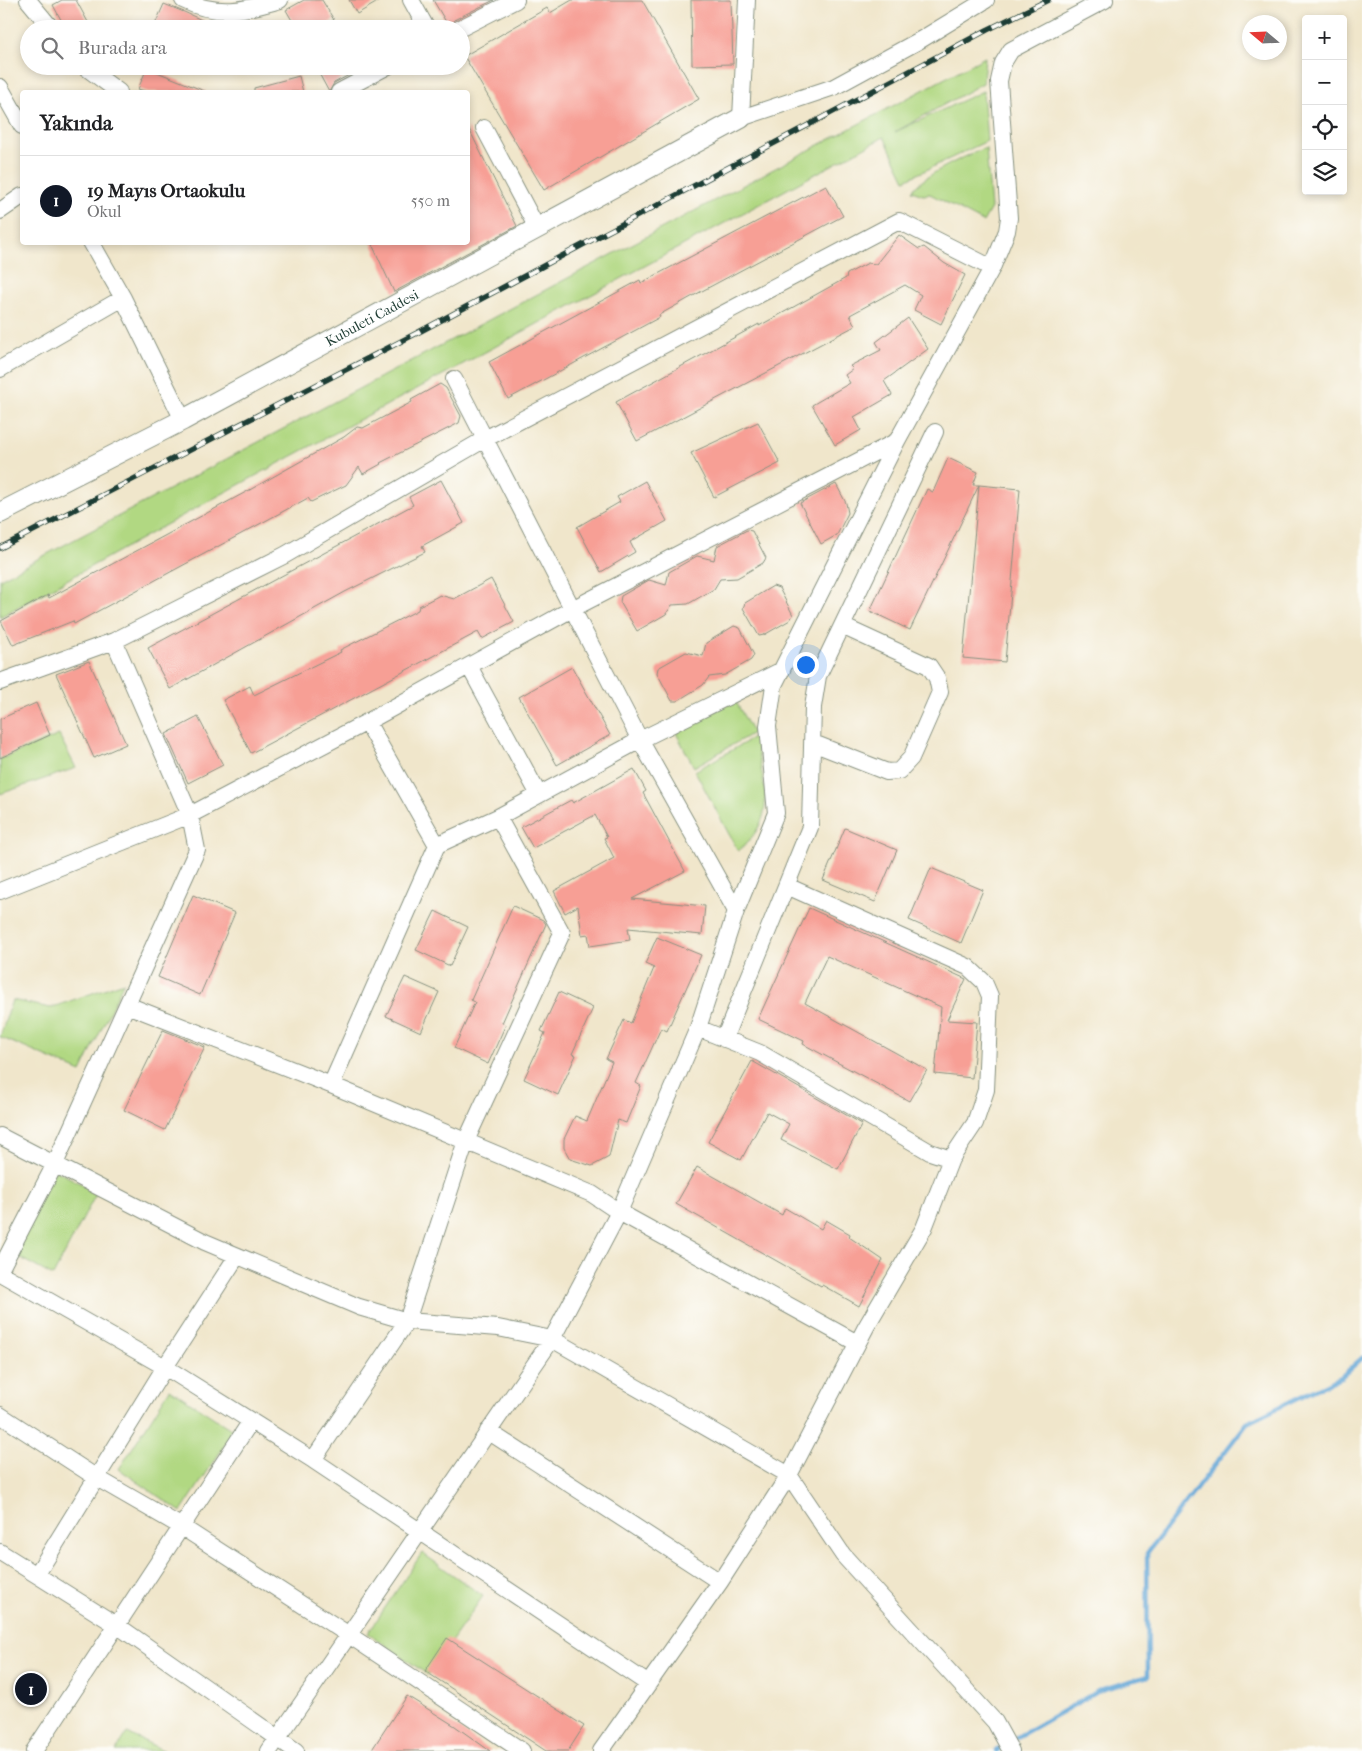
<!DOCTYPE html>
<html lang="tr">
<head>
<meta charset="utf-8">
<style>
	body { margin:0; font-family:"IM FELL French Canon",serif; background:#f6f6f6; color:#202124 }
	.controls { position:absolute; right:15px; top:15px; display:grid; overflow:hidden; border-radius:5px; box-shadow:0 2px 8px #0003 }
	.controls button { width:45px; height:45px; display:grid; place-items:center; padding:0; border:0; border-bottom:1px solid #e0e0e0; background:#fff; color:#202124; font:25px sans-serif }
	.compass { position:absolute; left:1242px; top:15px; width:45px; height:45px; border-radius:50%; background:#fff; box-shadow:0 2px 8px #0003; rotate:289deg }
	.you { position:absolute; left:805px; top:664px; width:18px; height:18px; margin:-12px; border:4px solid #fff; border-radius:50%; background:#1a73e8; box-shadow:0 0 0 8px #1a73e833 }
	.badge { display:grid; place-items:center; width:32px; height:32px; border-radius:50%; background:#111827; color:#fff; font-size:16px; font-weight:700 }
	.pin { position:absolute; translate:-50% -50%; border:2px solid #fff; box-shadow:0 1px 5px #0006 }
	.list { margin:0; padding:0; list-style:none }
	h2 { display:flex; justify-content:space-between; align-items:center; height:65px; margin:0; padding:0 20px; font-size:21px }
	h2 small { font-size:16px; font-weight:400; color:#757577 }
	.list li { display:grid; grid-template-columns:32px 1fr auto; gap:15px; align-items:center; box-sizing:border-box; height:90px; padding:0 20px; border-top:1px solid #e0e0e0 }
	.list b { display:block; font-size:19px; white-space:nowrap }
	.list p { margin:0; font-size:16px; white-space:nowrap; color:#757577 }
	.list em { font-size:16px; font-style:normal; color:#757577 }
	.icon { flex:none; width:28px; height:28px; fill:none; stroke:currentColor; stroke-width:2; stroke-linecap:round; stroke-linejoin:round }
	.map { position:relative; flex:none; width:1362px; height:1751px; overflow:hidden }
	.search { position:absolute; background:#fff; box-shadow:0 2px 8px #0003; left:20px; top:20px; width:450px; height:55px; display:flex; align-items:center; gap:12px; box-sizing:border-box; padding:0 18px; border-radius:28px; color:#757577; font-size:19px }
	.panel { position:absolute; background:#fff; box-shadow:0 2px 8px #0003; left:20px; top:90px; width:450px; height:155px; border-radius:5px }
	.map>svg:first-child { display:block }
	.green { fill:#b1d882; stroke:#688a5b }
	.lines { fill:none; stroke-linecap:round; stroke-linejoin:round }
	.stream { stroke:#61a5d6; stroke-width:4.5 }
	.building { fill:#f79f95 }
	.minor-casing { stroke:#889280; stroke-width:18 }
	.tertiary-casing { stroke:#889280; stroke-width:22 }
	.minor { stroke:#fff; stroke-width:16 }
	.tertiary { stroke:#fff; stroke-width:20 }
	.rail-casing { stroke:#1f3d34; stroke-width:5.5 }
	.rail { stroke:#fdfcf7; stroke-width:4; stroke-dasharray:11; stroke-linecap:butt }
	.labels { text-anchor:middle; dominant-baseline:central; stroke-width:4.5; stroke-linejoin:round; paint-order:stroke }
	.street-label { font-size:14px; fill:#1f3d34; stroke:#fdfcf7 }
</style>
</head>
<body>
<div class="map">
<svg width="1362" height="1751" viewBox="0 0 1362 1751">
	<rect width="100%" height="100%" fill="#fdfcf7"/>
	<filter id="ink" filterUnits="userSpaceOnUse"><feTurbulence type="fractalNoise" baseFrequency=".02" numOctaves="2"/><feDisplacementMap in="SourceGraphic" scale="10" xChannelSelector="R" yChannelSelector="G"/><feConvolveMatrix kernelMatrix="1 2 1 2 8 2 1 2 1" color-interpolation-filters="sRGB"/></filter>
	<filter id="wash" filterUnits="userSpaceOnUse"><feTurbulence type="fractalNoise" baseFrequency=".0096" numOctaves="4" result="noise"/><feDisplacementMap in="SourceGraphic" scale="20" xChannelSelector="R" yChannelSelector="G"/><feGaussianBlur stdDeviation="1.12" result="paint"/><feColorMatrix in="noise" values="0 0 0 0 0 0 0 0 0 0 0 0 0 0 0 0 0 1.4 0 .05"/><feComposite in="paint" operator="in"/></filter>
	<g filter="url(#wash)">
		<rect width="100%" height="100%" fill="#f0e6cb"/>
		<path class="green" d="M985,57L983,83L895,132L983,91L987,141L905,180L884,137L209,501L0,617V579Z
			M986,148L991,208L983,222L930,194L923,195L912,191C923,175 967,155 986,148Z
			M735,700L753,733L694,767L676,733Z
			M59,735L76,768L0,794V759Z
			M755,737C762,785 781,815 738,851L695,771Z
			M124,982L81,1072L0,1037L12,1000L50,1008Z
			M55,1170L97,1192L53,1276L13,1254Z
			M170,1389L234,1431L181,1512L119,1469Z
			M422,1553L483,1596L428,1675L368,1633Z
			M127,1733L165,1751H116Z"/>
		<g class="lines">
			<path class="stream" d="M1010,1741L1100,1690L1148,1676L1147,1553L1247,1423L1341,1377L1362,1358
				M996,1751L1004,1745"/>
		</g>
		<g id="blocks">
			<path class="building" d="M62,0H76L89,24L79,29H66L53,5Z
				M304,0H322L334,20L318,29H297L286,10Z
				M349,0H381L357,14Z
				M433,0H494L454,20L449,27Z
				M572,0H642L699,99L544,190L464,56L547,8L550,13Z
				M691,0H731L733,64L692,65Z
				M164,4L184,12L222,29H153Z
				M315,66H366L334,83L329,92Z
				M147,68L207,92H148L138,89Z
				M299,76L303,92H254V88Z
				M468,127L517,226L394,292L371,242H468Z
				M826,185L843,216L702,291L659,315L660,317L508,399L489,362L640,280L641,283Z
				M899,235L919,249L924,247L944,263L965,275L941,324L914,310L921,295L905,285L850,315L855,326L637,441L616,402L759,324V326L846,278L847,274L868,263L876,264Z
				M908,318L928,349L884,381L892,395L854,417L861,430L835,445L812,405L850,383L845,375L853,369L850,366L881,350L876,342Z
				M440,384L446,388L461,416L459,423L380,463L381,464L363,474L359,467L346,485L311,502L308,498L74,624L73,621L13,645L1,621L48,595L49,598L246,492L344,437L357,427L363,428L412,402L411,400Z
				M758,422L780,463L714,497L691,453Z
				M948,458L978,472L973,485H979L910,630L870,611L927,489L933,492Z
				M441,480L464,523L422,546L425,552L345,592L170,689L148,648L413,505L409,497Z
				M645,481L667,521L630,542L635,552L601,572L577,527L620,502L617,497Z
				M836,484L846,503L848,513L837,535L821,544L800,503Z
				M979,485L1020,489L1005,662L963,658Z
				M747,530L752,531L766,558L763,563L737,578L720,579L714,589L688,604L672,605L666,614L637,631L620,602L621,596L649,580L666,585L669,572L697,556L714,560L717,546Z
				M491,579L514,622L482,639L478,632L251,753L223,700L250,686L254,695L341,652L340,650L418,610L419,606L440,595L454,599Z
				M773,586L779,588L793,615L790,620L764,635L759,636L743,608L745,603Z
				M734,626L740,628L754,655L751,660L725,675L709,677L703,685L677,701H672L657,673L658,668L686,652L703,656L706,643Z
				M89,661L126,744L94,758L56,674Z
				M572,667L610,735L557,765L519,697Z
				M36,703L50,735L0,758V719Z
				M198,717L223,765L188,783L166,734Z
				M634,769L646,791L643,793L685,871L632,899L705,906L702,935L628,928L630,940L590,946L588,934L582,935L578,906L565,913L554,891L614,858L604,838L607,837L595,815L533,848L521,827L571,800L573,803Z
				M845,828L897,850L875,902L823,880Z
				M931,868L983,890L961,943L909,920Z
				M193,895L235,913L200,995L158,977Z
				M513,906L543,920L546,924L502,1023L506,1024L488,1064L454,1048L475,1002L471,1000Z
				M809,908L966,979L947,1020L977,1022L972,1078L935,1074L941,1007L827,956L805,1003L927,1070L909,1101L803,1044L804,1041L758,1019Z
				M435,911L468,927L450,966L416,950Z
				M657,937L701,955L667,1031L661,1028L636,1083L641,1086L626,1123L618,1120L609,1157L592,1166L570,1159L564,1148V1139L575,1116L587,1121L612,1062L606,1059L624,1020L631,1023L654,968L645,964Z
				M405,977L439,992L421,1032L386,1016Z
				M559,992L593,1008L572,1054L576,1055L558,1095L524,1079L545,1033L541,1031Z
				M163,1030L205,1047L165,1130L124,1110Z
				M752,1061L862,1124L838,1169L781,1140L789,1124L767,1112L741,1160L708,1142Z
				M697,1167L782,1215L785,1208L821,1229L826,1220L850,1234L849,1237L883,1260L859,1306L822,1285L821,1286L676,1204Z
				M447,1638L584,1726L568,1751H546L425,1671Z
				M407,1696L455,1726L490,1751H371Z"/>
		</g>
	</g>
	<g filter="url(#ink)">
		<use href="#blocks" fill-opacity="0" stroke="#889280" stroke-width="1"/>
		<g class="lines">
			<g class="minor-casing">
				<path id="minor" d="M28,0L52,29
					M183,0C217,17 246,10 280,0
					M411,0L427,29
					M747,0L741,118L834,87L922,39L986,0
					M459,29L516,0
					M84,66L119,92
					M0,87L22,126
					M339,92L388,66
					M484,128L537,228
					M0,211L22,196
					M91,242L123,298L183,420
					M0,369L123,298
					M454,379L640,740L736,911
					M469,666L539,795
					M0,682L114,641
					M813,743L887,772L899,771L911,758L940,692L937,678L929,666L842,626
					M437,845L498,817L640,740L782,670
					M0,891L190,815L367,722L574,608L897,441L992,268L1007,231L1009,218L999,81L1003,63L1011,50L1105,0
					M127,1005L331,1085L592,1194L619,1212L857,1343
					M698,1028L760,1053L930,1152L951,1159
					M724,1039L810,827L813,707L818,676L935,432
					M331,1085L437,845L367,722
					M0,1136L205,1242L359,1307L407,1321L498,1328L552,1339L789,1475L843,1555L995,1722L1011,1751
					M0,1270L54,1166L197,850L190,815L114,641L285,555L485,439L899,221L992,268
					M0,1273L165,1367L313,1460L647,1683
					M0,1415L97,1478L182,1527L349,1635L522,1751
					M488,1431L720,1582
					M313,1460L407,1321L466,1141L562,933L498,817
					M0,1552L118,1626L296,1751
					M37,1574L165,1367L237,1256
					M34,1751L251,1421
					M269,1751L552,1339L619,1212L698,1028L736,911L776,813L768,726L774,685L897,441
					M601,1751L720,1582L789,1475L866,1327L924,1228L951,1159L975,1123L986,1090L990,996L984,982L968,967L787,886"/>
			</g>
			<g class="tertiary-casing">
				<g id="tertiary">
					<path id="s1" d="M0,513L183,420L741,118"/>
				</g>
			</g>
			<use href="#minor" class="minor"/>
			<use href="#tertiary" class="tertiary"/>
			<g class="rail-casing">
				<path id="rail" d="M0,548L417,333L987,30L1048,0"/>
			</g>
			<use href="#rail" class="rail"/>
		</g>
	</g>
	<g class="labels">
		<g class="street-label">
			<text stroke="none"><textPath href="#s1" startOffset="420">Kubuleti Caddesi</textPath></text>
		</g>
	</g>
</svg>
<div class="controls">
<button>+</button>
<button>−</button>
<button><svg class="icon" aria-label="locate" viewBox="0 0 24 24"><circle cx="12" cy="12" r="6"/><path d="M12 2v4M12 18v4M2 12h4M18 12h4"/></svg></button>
<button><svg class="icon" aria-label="layers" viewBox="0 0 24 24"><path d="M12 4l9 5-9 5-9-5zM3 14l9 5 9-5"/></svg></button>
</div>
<svg class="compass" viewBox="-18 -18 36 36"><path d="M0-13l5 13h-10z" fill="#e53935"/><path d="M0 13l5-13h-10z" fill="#757577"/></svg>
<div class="you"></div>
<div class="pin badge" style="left:31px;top:1689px">1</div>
<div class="search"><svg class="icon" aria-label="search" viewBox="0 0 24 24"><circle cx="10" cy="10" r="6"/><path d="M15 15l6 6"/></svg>Burada ara</div>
<section class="panel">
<h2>Yakında<small></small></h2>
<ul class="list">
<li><span class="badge">1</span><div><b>19 Mayıs Ortaokulu</b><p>Okul</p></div><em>550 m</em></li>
</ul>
</section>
</div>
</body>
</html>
